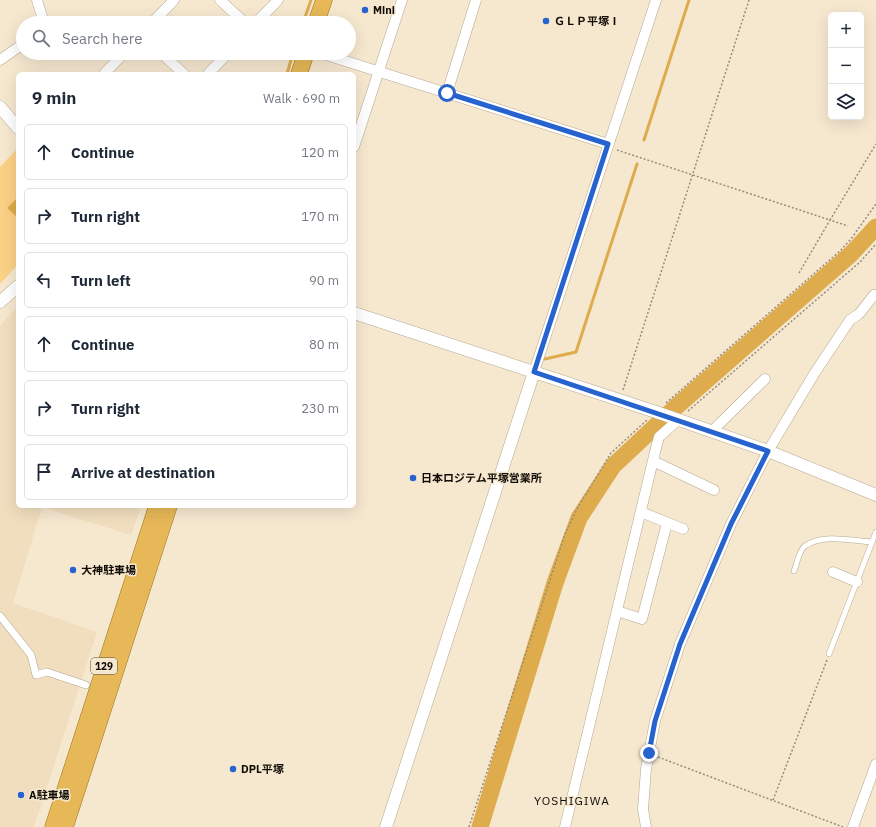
<!DOCTYPE html>
<html lang="en">
<head>
<meta charset="utf-8">
<style>
	body { margin:0; font-family:"IBM Plex Sans","Noto Sans JP",sans-serif; background:#f2f2f3; color:#1f2937 }
	.controls { position:absolute; right:12px; top:12px; display:grid; overflow:hidden; border-radius:6px; box-shadow:0 4px 16px #0002 }
	.controls button { width:36px; height:36px; display:grid; place-items:center; padding:0; border:0; border-bottom:1px solid #e0e1e3; background:#fff; color:#1f2937; font:20px sans-serif }
	.stop { position:absolute; width:12px; height:12px; margin:-9px; border:3px solid #2663cf; border-radius:50%; background:#fff }
	.stop.end { background:#2663cf; border-color:#fff; box-shadow:0 1px 4px #0008 }
	.list { margin:0; padding:0; list-style:none }
	h2 { display:flex; justify-content:space-between; align-items:center; height:52px; margin:0; padding:0 16px; font-size:17px }
	h2 small { font-size:13px; font-weight:400; color:#747a83 }
	.list li { display:grid; grid-template-columns:26px 1fr auto; gap:12px; align-items:center; box-sizing:border-box; height:56px; margin:0 8px 8px; padding:0 8px; border:1px solid #e0e1e3; border-radius:6px }
	.list b { display:block; font-size:15px; white-space:nowrap }
	.list em { font-size:13px; font-style:normal; color:#747a83 }
	.icon { flex:none; width:22px; height:22px; fill:none; stroke:currentColor; stroke-width:2; stroke-linecap:round; stroke-linejoin:round }
	.map { position:relative; flex:none; width:876px; height:827px; overflow:hidden }
	.search { position:absolute; background:#fff; box-shadow:0 4px 16px #0002; left:16px; top:16px; width:340px; height:44px; display:flex; align-items:center; gap:10px; box-sizing:border-box; padding:0 14px; border-radius:22px; color:#747a83; font-size:15px }
	.panel { position:absolute; background:#fff; box-shadow:0 4px 16px #0002; left:16px; top:72px; width:340px; height:436px; border-radius:6px }
	.map>svg:first-child { display:block }
	.built { fill:#f0debe }
	.green { fill:#fbd185 }
	.water { fill:#deac4c }
	.lines { fill:none; stroke-linecap:round; stroke-linejoin:round }
	.stream { stroke:#deac4c; stroke-width:3 }
	.river { stroke:#deac4c; stroke-width:17 }
	.service-casing { stroke:#b6a891; stroke-width:6 }
	.pedestrian-casing { stroke:#b6a891; stroke-width:8 }
	.minor-casing { stroke:#b6a891; stroke-width:11 }
	.tertiary-casing { stroke:#b6a891; stroke-width:13 }
	.trunk-casing { stroke:#98711f; stroke-width:17 }
	.path { stroke:#978c7b; stroke-width:1.5; stroke-dasharray:2 2; stroke-linecap:butt }
	.service { stroke:#fff; stroke-width:5 }
	.pedestrian { stroke:#fff; stroke-width:7 }
	.minor { stroke:#fff; stroke-width:10 }
	.tertiary { stroke:#fff; stroke-width:12 }
	.trunk { stroke:#e6b857; stroke-width:16 }
	.route { stroke:#2663cf; stroke-width:5 }
	.poi-dot { fill:#2663cf; stroke:#f6e7cf; stroke-width:1.5 }
	.labels { text-anchor:middle; dominant-baseline:central; stroke-width:3; stroke-linejoin:round; paint-order:stroke }
	.shield { fill:#f6e7cf; stroke:#564e42; stroke-width:1 }
	.shield-label { font-size:10px; font-weight:bold; fill:#110c05 }
	.poi-label { font-size:11px; font-weight:bold; fill:#110c05; stroke:#f6e7cf; text-anchor:start }
	.neighbourhood-label { font-size:12px; letter-spacing:1px; fill:#110c05; stroke:#f6e7cf }
</style>
</head>
<body>
<div class="map">
<svg width="876" height="827" viewBox="0 0 876 827">
	<rect width="100%" height="100%" fill="#f6e7cf"/>
	<path class="built" d="M18,306V506H141L131,535L42,507L13,603L97,632L34,827H0V326Z"/>
	<path class="green" d="M18,148V264L0,284V167Z"/>
	<path class="water" d="M18,197V218L7,208Z"/>
	<g class="lines">
		<path class="stream" d="M303,23L311,0
			M287,74L293,53
			M644,140L689,0
			M545,359L576,352L637,164"/>
		<path class="river" d="M480,827L555,583L579,518L613,466L677,406L851,254L876,227"/>
		<g class="service-casing">
			<path id="service" d="M794,571C797,564 799,550 805,546C824,533 852,541 872,542
				M829,654L876,532"/>
		</g>
		<g class="pedestrian-casing">
			<path id="pedestrian" d="M0,616L31,655L36,675L47,672L86,685"/>
		</g>
		<g class="minor-casing">
			<path id="minor" d="M37,0L44,23
				M220,0L245,23
				M152,23L174,0
				M256,23L278,0
				M161,53L184,74
				M320,53L608,144
				M0,60L23,44
				M104,74L124,53
				M208,74L228,53
				M447,93L476,0
				M354,147L402,0
				M534,372L656,0
				M711,432L765,379
				M653,461L714,490
				M641,512L683,529
				M833,572L857,582
				M617,611L642,619L667,523
				M565,827L655,452L659,437L678,420
				M646,827L643,809L646,769L655,721L680,644L731,524L768,451L814,374L850,320L859,314L874,295L876,296
				M853,827L876,764"/>
		</g>
		<g class="tertiary-casing">
			<path id="tertiary" d="M0,107L18,128
				M0,302L18,286
				M354,313L659,413L768,451L876,495
				M386,827L534,372"/>
		</g>
		<g class="trunk-casing">
			<path id="trunk" d="M316,23L324,0
				M299,74L306,53
				M53,827L157,506
				M65,827L169,506"/>
		</g>
		<path class="path" d="M617,150L830,220L876,144
			M799,273L830,220L848,226
			M623,390L749,0
			M666,403L840,251L851,239L876,204
			M688,411L860,262L876,244
			M658,757L843,827
			M773,800L827,660
			M469,827L565,534L578,507L611,453L647,420"/>
		<use href="#service" class="service"/>
		<use href="#pedestrian" class="pedestrian"/>
		<use href="#minor" class="minor"/>
		<use href="#tertiary" class="tertiary"/>
		<use href="#trunk" class="trunk"/>
	</g>
	<g class="lines">
		<path class="route" d="M447,93L608,144L534,372L768,451L731,524L680,644L655,721L649,753"/>
	</g>
	<g class="poi-dot">
		<circle cx="365" cy="10" r="4"/>
		<circle cx="546" cy="21" r="4"/>
		<circle cx="413" cy="478" r="4"/>
		<circle cx="73" cy="570" r="4"/>
		<circle cx="233" cy="769" r="4"/>
		<circle cx="21" cy="795" r="4"/>
	</g>
	<g class="labels">
		<rect class="shield" x="91" y="658" width="26" height="16" rx="3"/>
		<g class="shield-label">
			<text x="104" y="666">129</text>
		</g>
		<g class="poi-label">
			<text x="373" y="10">Mini</text>
			<text x="554" y="21">ＧＬＰ平塚Ⅰ</text>
			<text x="421" y="478">日本ロジテム平塚営業所</text>
			<text x="81" y="570">大神駐車場</text>
			<text x="241" y="769">DPL平塚</text>
			<text x="29" y="795">A駐車場</text>
		</g>
		<g class="neighbourhood-label">
			<text x="572" y="800">YOSHIGIWA</text>
		</g>
	</g>
</svg>
<div class="controls">
<button>+</button>
<button>−</button>
<button><svg class="icon" aria-label="layers" viewBox="0 0 24 24"><path d="M12 4l9 5-9 5-9-5zM3 14l9 5 9-5"/></svg></button>
</div>
<div class="stop" style="left:447px;top:93px"></div>
<div class="stop end" style="left:649px;top:753px"></div>
<div class="search"><svg class="icon" aria-label="search" viewBox="0 0 24 24"><circle cx="10" cy="10" r="6"/><path d="M15 15l6 6"/></svg>Search here</div>
<section class="panel">
<h2>9 min<small>Walk · 690 m</small></h2>
<ul class="list">
<li><svg class="icon" aria-label="ahead" viewBox="0 0 24 24"><path d="M12 20V5M6 11l6-6 6 6"/></svg><div><b>Continue</b></div><em>120 m</em></li>
<li><svg class="icon" aria-label="right" viewBox="0 0 24 24"><path d="M7 20v-9h11M14 6l5 5-5 5"/></svg><div><b>Turn right</b></div><em>170 m</em></li>
<li><svg class="icon" aria-label="left" viewBox="0 0 24 24"><path d="M17 20v-9H6M10 6l-5 5 5 5"/></svg><div><b>Turn left</b></div><em>90 m</em></li>
<li><svg class="icon" aria-label="ahead" viewBox="0 0 24 24"><path d="M12 20V5M6 11l6-6 6 6"/></svg><div><b>Continue</b></div><em>80 m</em></li>
<li><svg class="icon" aria-label="right" viewBox="0 0 24 24"><path d="M7 20v-9h11M14 6l5 5-5 5"/></svg><div><b>Turn right</b></div><em>230 m</em></li>
<li><svg class="icon" aria-label="arrive" viewBox="0 0 24 24"><path d="M6 21V4h12l-3 4 3 4H6"/></svg><div><b>Arrive at destination</b></div></li>
</ul>
</section>
</div>
</body>
</html>
